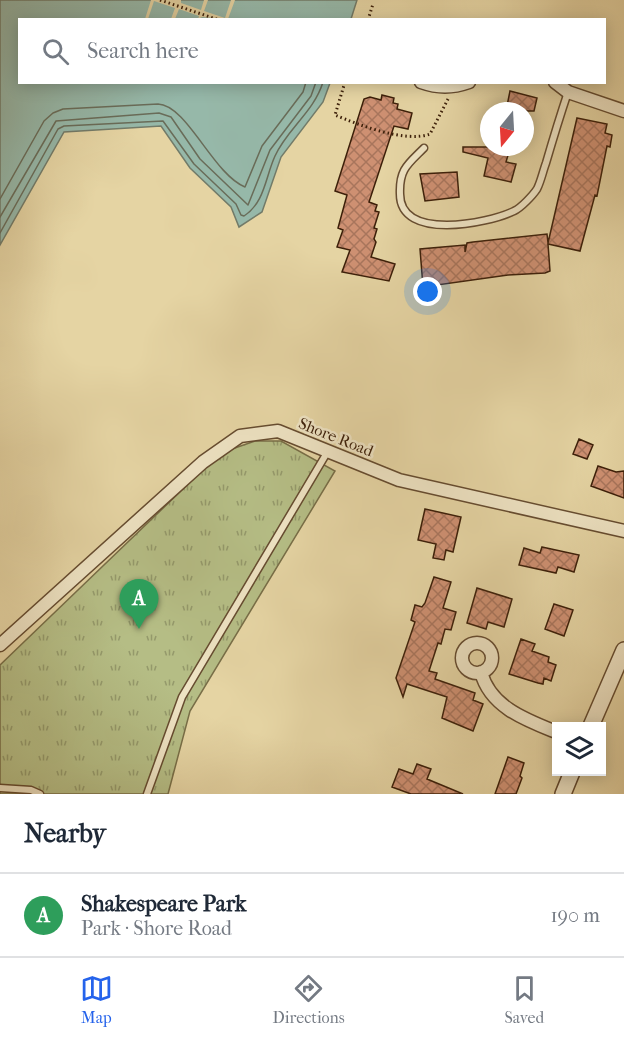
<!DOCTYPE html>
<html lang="en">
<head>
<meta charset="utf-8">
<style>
	body { margin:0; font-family:"IM FELL French Canon",serif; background:#f2f2f3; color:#1f2937 }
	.controls { position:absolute; right:18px; bottom:18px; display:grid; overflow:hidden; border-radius:0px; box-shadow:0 3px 15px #0003 }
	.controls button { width:54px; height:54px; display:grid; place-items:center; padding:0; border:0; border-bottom:2px solid #e0e1e3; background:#fff; color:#1f2937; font:30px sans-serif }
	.compass { position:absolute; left:480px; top:102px; width:54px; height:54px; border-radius:50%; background:#fff; box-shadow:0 3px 15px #0003; rotate:198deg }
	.you { position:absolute; left:428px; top:292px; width:21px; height:21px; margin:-15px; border:4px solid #fff; border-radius:50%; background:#1a73e8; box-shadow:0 0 0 9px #1a73e833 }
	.badge { display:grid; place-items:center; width:39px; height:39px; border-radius:50%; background:#2563eb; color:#fff; font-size:20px; font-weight:700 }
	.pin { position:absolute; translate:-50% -50px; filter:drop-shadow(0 2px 3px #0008) }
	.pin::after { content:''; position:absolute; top:32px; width:21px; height:18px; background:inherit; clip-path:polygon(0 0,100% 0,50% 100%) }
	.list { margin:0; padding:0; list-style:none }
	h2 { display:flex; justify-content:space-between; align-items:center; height:78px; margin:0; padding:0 24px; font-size:26px }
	h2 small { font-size:20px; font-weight:400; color:#747a83 }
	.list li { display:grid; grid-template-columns:39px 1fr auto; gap:18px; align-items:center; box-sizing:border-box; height:84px; padding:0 24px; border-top:2px solid #e0e1e3 }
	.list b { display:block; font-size:22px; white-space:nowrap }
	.list p { margin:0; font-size:20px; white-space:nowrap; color:#747a83 }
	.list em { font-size:20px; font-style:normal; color:#747a83 }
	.icon { flex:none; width:33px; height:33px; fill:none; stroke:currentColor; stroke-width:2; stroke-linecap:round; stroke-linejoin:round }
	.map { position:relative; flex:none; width:624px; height:794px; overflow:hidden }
	.search { position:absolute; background:#fff; box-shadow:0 3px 15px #0003; left:18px; right:18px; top:18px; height:66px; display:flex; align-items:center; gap:15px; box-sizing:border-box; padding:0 21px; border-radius:0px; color:#747a83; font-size:22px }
	.sheet { height:162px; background:#fff }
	nav { display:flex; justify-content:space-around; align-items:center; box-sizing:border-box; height:84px; border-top:2px solid #e0e1e3; background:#fff; font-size:16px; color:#747a83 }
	nav a { display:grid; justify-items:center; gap:3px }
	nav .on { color:#2563eb }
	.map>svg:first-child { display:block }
	.park { fill:url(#park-tufts); stroke:#786e47; stroke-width:1.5 }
	.water { fill:#96b8a9; stroke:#727b69; stroke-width:1.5 }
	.pier { fill:#e5d4a3 }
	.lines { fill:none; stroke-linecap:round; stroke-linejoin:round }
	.shore { stroke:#696c59; stroke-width:1.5 }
	.building { fill:url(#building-cross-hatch); stroke:#3c1f09; stroke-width:1.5 }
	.service-casing { stroke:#664c30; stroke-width:9 }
	.minor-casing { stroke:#664c30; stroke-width:15 }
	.tertiary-casing { stroke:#664c30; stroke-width:18 }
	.path { stroke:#3c1f09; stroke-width:3; stroke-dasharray:1.5 3; stroke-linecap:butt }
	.service { stroke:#eee3c3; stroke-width:6 }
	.minor { stroke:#eee3c3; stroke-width:12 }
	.tertiary { stroke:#eee3c3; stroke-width:15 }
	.labels { text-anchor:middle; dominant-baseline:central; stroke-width:5; stroke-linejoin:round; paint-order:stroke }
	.street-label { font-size:16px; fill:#3c1f09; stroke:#eee3c3 }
</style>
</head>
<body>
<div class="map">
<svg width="624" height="794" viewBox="0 0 624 794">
	<defs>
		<pattern id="park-tufts" width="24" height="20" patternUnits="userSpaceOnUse" patternTransform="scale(1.5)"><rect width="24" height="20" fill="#b5bd85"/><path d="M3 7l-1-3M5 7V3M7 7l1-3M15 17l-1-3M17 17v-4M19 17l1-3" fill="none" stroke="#94996b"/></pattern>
		<pattern id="building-cross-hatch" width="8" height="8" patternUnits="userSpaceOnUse" patternTransform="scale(1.5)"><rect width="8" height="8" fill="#ce9072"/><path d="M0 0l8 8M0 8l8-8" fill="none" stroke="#a8755c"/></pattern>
	</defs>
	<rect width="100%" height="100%" fill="#e5d4a3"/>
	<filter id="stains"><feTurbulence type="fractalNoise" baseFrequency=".00333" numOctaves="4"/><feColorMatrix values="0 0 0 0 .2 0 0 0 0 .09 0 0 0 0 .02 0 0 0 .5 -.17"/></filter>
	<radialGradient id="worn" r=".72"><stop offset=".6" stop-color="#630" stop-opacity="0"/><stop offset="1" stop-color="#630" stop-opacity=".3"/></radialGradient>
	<path class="park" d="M255,441H281L335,471L190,711L168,794H0V665L210,463L232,449Z"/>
	<path class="water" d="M0,0H357L351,19L20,20V82L330,83L323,102L281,157L262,212L239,227L231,207L190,168L161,126L64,132L0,245Z"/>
	<path class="pier" d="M151,0H181V3L201,10L204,0H208L204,11L225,18L231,0H235L228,19L202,17L198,19L199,16L179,9L175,19H171L175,8L154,1L148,19H145Z"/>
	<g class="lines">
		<path class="shore" d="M0,199L44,121L53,113L63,109L158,104C187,105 213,174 245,187L262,146L303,92L306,82
			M0,217L56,121L159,113L171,117L200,159L248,205L270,150L311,96L316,82
			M0,233L58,129L64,126L163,121L194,164L236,204L241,215L244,216C265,202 265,178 275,156C287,129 314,112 323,82"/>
	</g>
	<path class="building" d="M510,91L537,98L534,111H506Z
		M382,95L394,98L393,103L398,104L397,109L412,113L408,129L394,126L369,202L377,205L375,211L379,212L374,228L377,229L374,239L376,242L371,257L395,264L389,281L342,272L350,250L337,247L343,230L338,228L347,195L335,191L364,99L370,97L381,100Z
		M577,118L607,124L605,133L612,135L610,147L607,146L597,196L595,195L580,251L548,244L550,271L545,273L508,275L423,287L420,249L465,245V252L467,243L473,242L547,234L548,243Z
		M463,147H505L509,152L506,162L516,164L511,182L484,176L488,158L463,152Z
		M457,172L459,197L425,201L420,174Z
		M579,439L593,445L587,459L573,454Z
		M598,466L616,472L624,471V498L591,486Z
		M425,509L461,517L453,552L446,550L444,560L433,558L436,544L418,540Z
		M542,547L579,555L574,572L558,567L556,573L519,565L524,548L540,553Z
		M434,577L451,582L443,608L456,612L451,630L445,629L441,644L438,643L429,671L437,673L435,679L475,693L473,700L483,704L473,731L442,718L447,697L407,684L403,697L396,678L415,622L411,620L415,605L422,607L425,603Z
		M477,588L512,599L504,627L488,622L486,629L467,623Z
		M554,604L573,610L564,636L545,629Z
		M521,639L535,644L532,651L549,657L548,662L556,665L551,681L544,678L543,684L538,683L509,674Z
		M508,757L524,763L520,776L522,778L516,794H495Z
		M417,764L431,769L427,779L463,794H411L392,787L399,769L413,774Z"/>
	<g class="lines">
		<g class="service-casing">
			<path id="service" d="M424,148C408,164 399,169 400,194C400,241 487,224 514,211C521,208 533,195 537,189C541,181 543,171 546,163C553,139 560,116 568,92
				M0,788L31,790L40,794
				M147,794L182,697L328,451"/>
		</g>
		<g class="minor-casing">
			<path id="minor" d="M421,82C438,88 452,88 469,82
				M555,82L568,92L624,111
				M462 658a15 15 0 1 1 30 0a15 15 0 1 1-30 0Z
				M0,645L203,462L240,436L278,431L399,480L624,531
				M481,672C490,707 526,720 556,732"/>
		</g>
		<g class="tertiary-casing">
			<path id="tertiary" d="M591,726L624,650
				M563,794L572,772"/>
		</g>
		<path class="path" d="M160,0L219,20
			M368,20L373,4
			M345,82L335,115C359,125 405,143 430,134L448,99"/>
		<use href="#service" class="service"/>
		<use href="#minor" class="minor"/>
		<use href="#tertiary" class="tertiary"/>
	</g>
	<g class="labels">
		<g class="street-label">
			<text transform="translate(336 437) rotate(22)">Shore Road</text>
		</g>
	</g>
	<rect width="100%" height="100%" filter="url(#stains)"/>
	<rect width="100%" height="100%" fill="url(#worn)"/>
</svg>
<div class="controls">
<button><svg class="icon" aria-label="layers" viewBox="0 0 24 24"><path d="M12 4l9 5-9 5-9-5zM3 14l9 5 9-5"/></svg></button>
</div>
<svg class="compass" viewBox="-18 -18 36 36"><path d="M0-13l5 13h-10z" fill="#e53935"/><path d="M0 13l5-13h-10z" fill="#747a83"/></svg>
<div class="you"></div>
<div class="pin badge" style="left:139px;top:629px;background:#2e9e5b">A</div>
<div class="search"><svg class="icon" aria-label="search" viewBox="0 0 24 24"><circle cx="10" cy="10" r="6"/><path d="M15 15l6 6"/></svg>Search here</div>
</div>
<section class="sheet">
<h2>Nearby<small></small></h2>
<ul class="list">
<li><span class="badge" style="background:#2e9e5b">A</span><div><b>Shakespeare Park</b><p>Park · Shore Road</p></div><em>190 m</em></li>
</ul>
</section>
<nav>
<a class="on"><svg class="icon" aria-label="map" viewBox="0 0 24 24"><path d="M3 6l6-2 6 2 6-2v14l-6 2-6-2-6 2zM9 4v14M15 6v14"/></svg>Map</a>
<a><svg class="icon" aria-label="directions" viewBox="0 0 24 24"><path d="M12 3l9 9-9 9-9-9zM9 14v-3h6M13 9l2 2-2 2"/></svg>Directions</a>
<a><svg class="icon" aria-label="saved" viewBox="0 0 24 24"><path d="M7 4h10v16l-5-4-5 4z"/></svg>Saved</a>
</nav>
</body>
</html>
